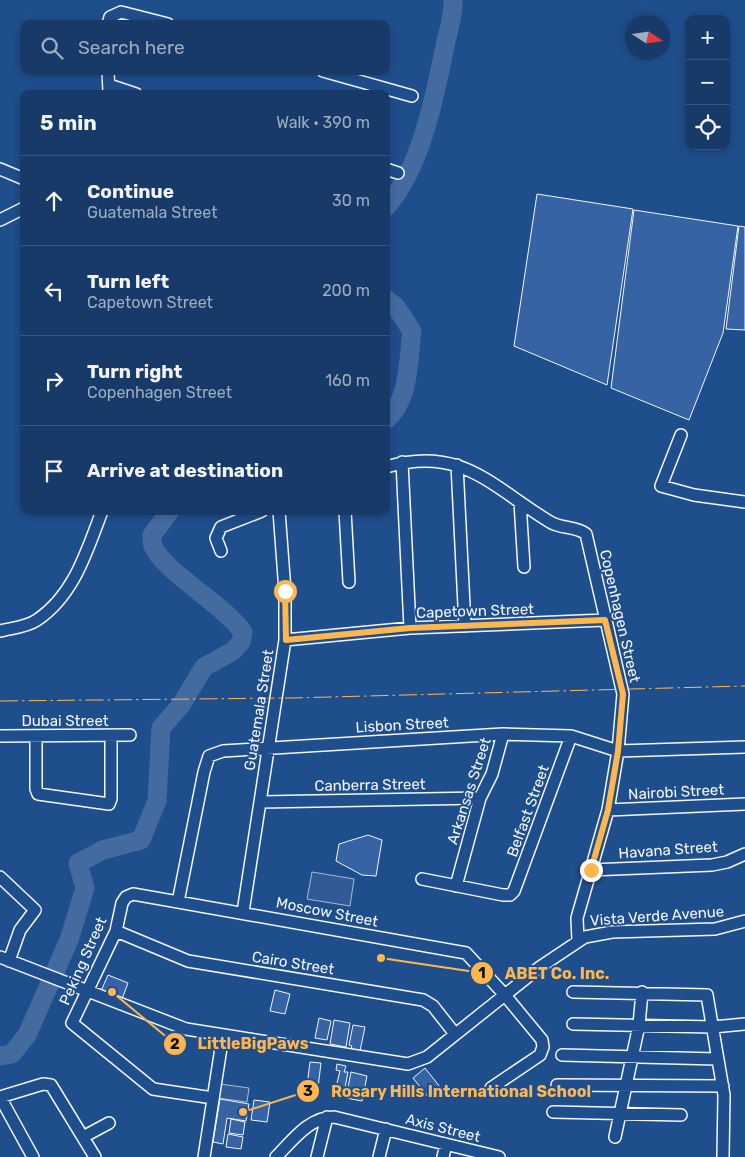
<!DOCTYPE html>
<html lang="en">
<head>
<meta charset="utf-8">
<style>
	body { margin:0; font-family:Rubik,sans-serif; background:#244571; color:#f1f3f6 }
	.controls { position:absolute; right:15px; top:15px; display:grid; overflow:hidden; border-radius:10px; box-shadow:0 2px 8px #0003 }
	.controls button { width:45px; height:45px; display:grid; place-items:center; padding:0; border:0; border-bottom:1px solid #36547d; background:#173a69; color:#f1f3f6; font:25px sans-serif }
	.compass { position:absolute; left:625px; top:15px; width:45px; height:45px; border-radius:50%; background:#173a69; box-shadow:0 2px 8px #0003; rotate:102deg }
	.stop { position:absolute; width:15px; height:15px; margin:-11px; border:4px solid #ffb74d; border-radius:50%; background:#fff }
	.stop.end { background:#ffb74d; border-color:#fff; box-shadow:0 1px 5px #0008 }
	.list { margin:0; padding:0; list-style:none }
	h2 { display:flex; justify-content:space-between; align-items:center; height:65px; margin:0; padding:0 20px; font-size:21px }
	h2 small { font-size:16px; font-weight:400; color:#9eadc0 }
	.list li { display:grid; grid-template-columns:32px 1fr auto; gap:15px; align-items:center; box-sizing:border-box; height:90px; padding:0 20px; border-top:1px solid #36547d }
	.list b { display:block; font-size:19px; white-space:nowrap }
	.list p { margin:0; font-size:16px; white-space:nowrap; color:#9eadc0 }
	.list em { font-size:16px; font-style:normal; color:#9eadc0 }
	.icon { flex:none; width:28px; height:28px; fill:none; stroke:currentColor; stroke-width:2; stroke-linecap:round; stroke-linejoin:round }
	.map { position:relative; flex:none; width:745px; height:1157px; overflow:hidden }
	.search { position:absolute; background:#173a69; box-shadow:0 2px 8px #0003; left:20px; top:20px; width:370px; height:55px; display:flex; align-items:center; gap:12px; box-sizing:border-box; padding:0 18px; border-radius:10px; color:#9eadc0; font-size:19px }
	.panel { position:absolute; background:#173a69; box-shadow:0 2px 8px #0003; left:20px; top:90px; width:370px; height:425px; border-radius:10px }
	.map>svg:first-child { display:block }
	.built { fill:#305b95; stroke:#a8bbd7 }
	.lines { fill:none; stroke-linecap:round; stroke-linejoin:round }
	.river { stroke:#446ba0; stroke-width:19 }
	.building { fill:#3563a3; stroke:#f2f6ff }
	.minor-casing { stroke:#f2f6ff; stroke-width:14 }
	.minor { stroke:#1f4e8c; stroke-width:11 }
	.power { stroke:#ffb74d; stroke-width:1; stroke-dasharray:18 4 2.5 4; stroke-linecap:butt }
	.route { stroke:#ffb74d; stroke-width:6 }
	.labels { text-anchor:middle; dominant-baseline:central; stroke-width:4; stroke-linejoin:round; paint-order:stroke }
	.street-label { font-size:15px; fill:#f2f6ff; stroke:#1f4e8c }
	.leader { fill:none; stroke:#ffb74d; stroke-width:2 }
	.callout-dot { fill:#ffb74d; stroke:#1f4e8c; stroke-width:2 }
	.mark-label { font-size:15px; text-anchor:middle; font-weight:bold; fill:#111 }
	.callout-label { font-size:16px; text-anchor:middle; font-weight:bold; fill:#ffb74d; stroke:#1f4e8c; stroke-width:4; stroke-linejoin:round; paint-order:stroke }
</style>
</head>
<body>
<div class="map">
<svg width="745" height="1157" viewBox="0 0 745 1157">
	<rect width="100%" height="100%" fill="#1f4e8c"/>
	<path class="built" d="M312,872L354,879L350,906L307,899Z
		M220,1084L249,1088L247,1102L218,1098Z"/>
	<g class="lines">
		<path class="river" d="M386,207C421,169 435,95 445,46C448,31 454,15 453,0
			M386,299L396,307L412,331C408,360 410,400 386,420
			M0,1056L12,1054L27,1035L69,940L85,888L78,863L103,850L141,840L157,801L161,728L181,705L204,667L233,651L241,642L243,632C224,605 162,570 153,546C152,543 152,539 152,535L170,511"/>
	</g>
	<path class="building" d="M537,194L633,209L607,385L514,346Z
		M634,210L738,226L723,333L689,420L611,388Z
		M739,226L745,227V330L726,329Z
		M368,835L382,840L376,876L362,875L336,861L339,844Z
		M108,975L128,983L122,999L101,991Z
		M275,990L290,994L285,1014L270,1011Z
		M319,1018L331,1021L327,1040L315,1038Z
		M334,1020L350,1023L346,1047L330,1044Z
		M353,1025L365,1027L360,1051L351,1049L352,1046L349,1045Z
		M310,1062L321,1063L317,1096L306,1094Z
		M337,1064L346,1066L344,1072H348L344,1093L335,1091L340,1071L336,1070Z
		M425,1068L440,1087L428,1097L413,1078Z
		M351,1072L367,1076L362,1101L346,1098Z
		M220,1099L249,1104L246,1121L227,1118L223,1144L213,1142Z
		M254,1100L270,1102L267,1122L251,1120Z
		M231,1119L245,1122L243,1135L229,1133Z
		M228,1134L243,1137L241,1149L226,1147Z"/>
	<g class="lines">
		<g class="minor-casing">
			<path id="minor" d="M108,24L110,17L121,12L168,24
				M108,71L109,92
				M323,71L412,96
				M109,85L136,94
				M0,169L24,179
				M386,169L398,173
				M0,220L24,208
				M681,435L661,486L694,495L745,502
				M402,462L410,628
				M457,465L465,626
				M386,467C461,445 491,486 550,522C561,529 576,526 586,534L623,694L618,751L608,810L577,918L578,940
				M520,502L524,567
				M345,511L349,582
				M221,551L216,538L221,527L262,511
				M0,631C12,628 27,627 37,620C74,595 87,551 102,511
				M285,640L410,628L605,620
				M0,736L130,735
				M36,736V789L38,794L109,804L111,799V736
				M261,802L480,798
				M608,810L745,804
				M591,870L712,865L727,862L745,854
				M0,877L35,910L20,930L9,961
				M422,879L503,895H510L514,891L571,736
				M456,886L480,798L492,774L503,734
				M178,902L204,772L209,756L223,751L503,734L571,736L618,751L745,747
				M243,912L285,640V591L279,511
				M116,931L188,961L423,1000L433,1006L455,1034
				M0,957L186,1029L408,1064L427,1057L540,967L585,937L612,932L715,929L745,921
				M573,992L707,995L724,1095L723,1157
				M573,1024L713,1027L745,1024
				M562,1055L717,1059
				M557,1085L723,1086
				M0,1097L43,1084L51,1085L95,1157
				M0,1097L33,1157
				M213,1098L153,1089L72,1023L116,931L122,903L126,897L133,894L466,953L504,994L542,1040L543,1047L540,1055L491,1088
				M553,1112L681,1115
				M83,1137L109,1123
				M615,1137L639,1025L642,992
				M204,1157L223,1035
				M276,1157C292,1141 309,1117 334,1117L499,1157
				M317,1157L327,1117
				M379,1157L386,1129
				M443,1157L446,1144"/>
		</g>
		<use href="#minor" class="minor"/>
		<path class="power" d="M0,701L292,698L745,686"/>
	</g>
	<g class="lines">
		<path class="route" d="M285,591L286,640L410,628L605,620L623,694L618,751L608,810L591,870"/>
	</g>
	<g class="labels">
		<g class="street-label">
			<text transform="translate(475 611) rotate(-2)">Capetown Street</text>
			<text transform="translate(620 616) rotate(77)">Copenhagen Street</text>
			<text transform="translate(259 710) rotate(-81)">Guatemala Street</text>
			<text x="65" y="721">Dubai Street</text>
			<text transform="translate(402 725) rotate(-3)">Lisbon Street</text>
			<text transform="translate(370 785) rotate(-1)">Canberra Street</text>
			<text transform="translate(469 791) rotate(-72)">Arkansas Street</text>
			<text transform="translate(676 792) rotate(-3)">Nairobi Street</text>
			<text transform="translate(528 811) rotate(-70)">Belfast Street</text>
			<text transform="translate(668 850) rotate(-4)">Havana Street</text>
			<text transform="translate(327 912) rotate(11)">Moscow Street</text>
			<text transform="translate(657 916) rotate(-4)">Vista Verde Avenue</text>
			<text transform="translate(83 961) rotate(-66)">Peking Street</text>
			<text transform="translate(293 963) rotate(9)">Cairo Street</text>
			<text transform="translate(443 1128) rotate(14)">Axis Street</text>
		</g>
	</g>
	<path class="leader" d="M381 958L482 973M112 992L175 1044M243 1112L308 1091"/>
	<g class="callout-dot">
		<circle cx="381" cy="958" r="5"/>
		<circle cx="112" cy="992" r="5"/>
		<circle cx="243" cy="1112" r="5"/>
		<circle cx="482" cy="973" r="12"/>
		<circle cx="175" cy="1044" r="12"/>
		<circle cx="308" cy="1091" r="12"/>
	</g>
	<g class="mark-label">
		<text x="482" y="978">1</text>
		<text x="175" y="1049">2</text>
		<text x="308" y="1096">3</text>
	</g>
	<g class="callout-label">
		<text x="557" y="979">ABET Co. Inc.</text>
		<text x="253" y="1049">LittleBigPaws</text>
		<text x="461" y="1097">Rosary Hills International School</text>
	</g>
</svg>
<div class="controls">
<button>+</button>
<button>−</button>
<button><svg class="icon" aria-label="locate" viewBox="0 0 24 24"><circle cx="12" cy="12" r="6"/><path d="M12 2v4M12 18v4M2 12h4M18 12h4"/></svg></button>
</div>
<svg class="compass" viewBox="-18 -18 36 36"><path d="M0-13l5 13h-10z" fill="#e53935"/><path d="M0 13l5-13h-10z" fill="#9eadc0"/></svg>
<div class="stop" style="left:285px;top:591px"></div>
<div class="stop end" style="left:591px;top:870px"></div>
<div class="search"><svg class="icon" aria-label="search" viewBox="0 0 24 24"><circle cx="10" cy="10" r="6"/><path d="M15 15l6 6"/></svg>Search here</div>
<section class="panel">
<h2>5 min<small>Walk · 390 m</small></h2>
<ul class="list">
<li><svg class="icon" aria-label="ahead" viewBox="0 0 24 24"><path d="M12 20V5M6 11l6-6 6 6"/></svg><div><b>Continue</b><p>Guatemala Street</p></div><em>30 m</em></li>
<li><svg class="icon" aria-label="left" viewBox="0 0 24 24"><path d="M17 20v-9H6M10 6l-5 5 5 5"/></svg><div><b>Turn left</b><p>Capetown Street</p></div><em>200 m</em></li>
<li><svg class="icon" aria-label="right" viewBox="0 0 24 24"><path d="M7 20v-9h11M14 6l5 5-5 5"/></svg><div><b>Turn right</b><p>Copenhagen Street</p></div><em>160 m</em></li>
<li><svg class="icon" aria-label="arrive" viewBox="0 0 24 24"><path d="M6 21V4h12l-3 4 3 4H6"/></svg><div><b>Arrive at destination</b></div></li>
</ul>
</section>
</div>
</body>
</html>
